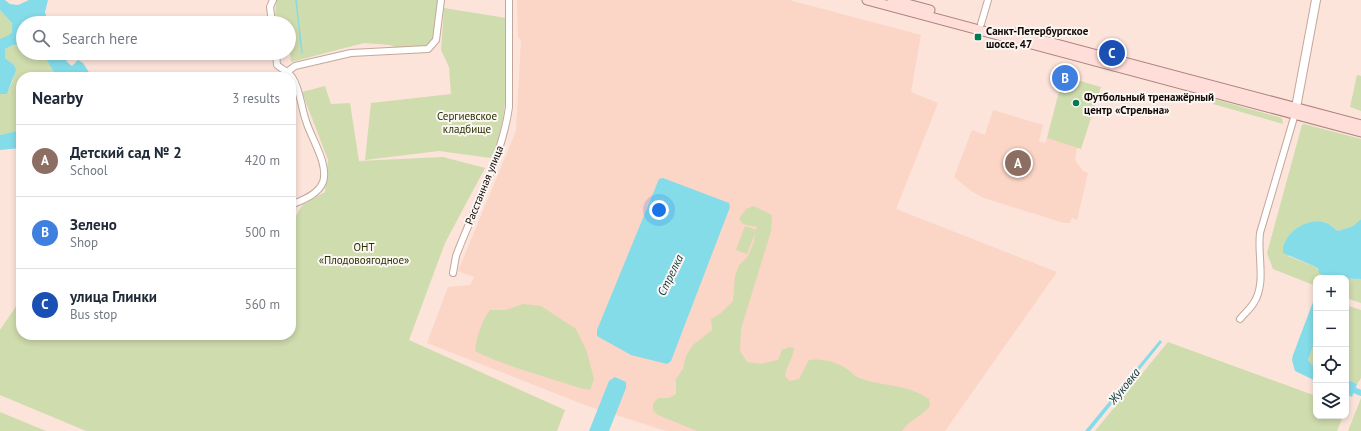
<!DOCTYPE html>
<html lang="en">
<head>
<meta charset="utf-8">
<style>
	body { margin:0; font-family:"PT Sans",sans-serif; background:#f6f6f7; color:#1f2937 }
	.controls { position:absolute; right:12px; bottom:12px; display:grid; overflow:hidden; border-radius:8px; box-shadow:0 2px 6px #0003 }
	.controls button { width:36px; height:36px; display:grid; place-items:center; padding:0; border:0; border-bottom:1px solid #e0e1e3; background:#fff; color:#1f2937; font:20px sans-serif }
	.you { position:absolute; left:659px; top:210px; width:14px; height:14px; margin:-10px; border:3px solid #fff; border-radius:50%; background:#1a73e8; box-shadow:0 0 0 6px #1a73e833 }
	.badge { display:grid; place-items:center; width:26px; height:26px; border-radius:50%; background:#0b8043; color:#fff; font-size:13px; font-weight:700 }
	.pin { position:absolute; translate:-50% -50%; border:2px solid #fff; box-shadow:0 1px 4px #0006 }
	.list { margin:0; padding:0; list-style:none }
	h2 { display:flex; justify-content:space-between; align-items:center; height:52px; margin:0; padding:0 16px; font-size:17px }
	h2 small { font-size:13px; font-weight:400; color:#747a83 }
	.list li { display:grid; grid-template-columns:26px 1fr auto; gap:12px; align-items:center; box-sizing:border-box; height:72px; padding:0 16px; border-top:1px solid #e0e1e3 }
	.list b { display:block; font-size:15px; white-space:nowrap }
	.list p { margin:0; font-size:13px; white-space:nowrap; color:#747a83 }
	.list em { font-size:13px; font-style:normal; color:#747a83 }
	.icon { flex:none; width:22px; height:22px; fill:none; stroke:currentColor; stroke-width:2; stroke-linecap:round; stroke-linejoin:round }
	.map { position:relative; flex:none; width:1361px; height:431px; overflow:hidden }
	.search { position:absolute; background:#fff; box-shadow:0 2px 6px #0003; left:16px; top:16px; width:280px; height:44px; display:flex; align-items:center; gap:10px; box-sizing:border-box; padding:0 14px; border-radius:22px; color:#747a83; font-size:15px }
	.panel { position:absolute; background:#fff; box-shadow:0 2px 6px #0003; left:16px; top:72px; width:280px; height:268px; border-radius:16px }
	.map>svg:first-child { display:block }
	.built { fill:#fbd5c6 }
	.green { fill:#cfdcad }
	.water { fill:#84dce9 }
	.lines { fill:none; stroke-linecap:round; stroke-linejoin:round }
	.stream { stroke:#84dce9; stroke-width:1.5 }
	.canal { stroke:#84dce9; stroke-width:6 }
	.street-casing { stroke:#c4a79c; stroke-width:8 }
	.secondary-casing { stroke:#c4a79c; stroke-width:10 }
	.primary-casing { stroke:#ac847f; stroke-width:11 }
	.street { stroke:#fff; stroke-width:6 }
	.secondary { stroke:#fff; stroke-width:8 }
	.primary { stroke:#ffddd9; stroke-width:9 }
	.poi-dot { fill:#017955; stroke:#fcf6f3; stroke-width:1.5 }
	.labels { text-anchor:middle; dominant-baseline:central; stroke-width:4; stroke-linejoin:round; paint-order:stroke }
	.poi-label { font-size:11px; font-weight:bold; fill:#120906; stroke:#fcf6f3; text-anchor:start }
	.park-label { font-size:11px; fill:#293302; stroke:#fcf6f3 }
	.street-label { font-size:11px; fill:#120906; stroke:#fcf6f3 }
	.water-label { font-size:12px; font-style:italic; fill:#0a363b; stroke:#fcf6f3 }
</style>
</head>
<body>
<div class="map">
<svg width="1361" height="431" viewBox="0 0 1361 431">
	<rect width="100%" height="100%" fill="#fce4da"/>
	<path class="built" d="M517,0H789L921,35L911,92L938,103L896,209L1057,272L945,431H666L585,405L427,343L448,287L470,285L474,277L458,271L516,131L521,40L518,37Z
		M993,110L1043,125L1039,141L1045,143L1047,138L1077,147L1075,160L1083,171L1088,173L1077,220L1072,218L1070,223H1064L984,198L971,191L954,177L972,130L985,135Z"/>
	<path class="green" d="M276,0H439L434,37L427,46L400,49L390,45L364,43L291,62L290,54H279L289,53V23H275Z
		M444,8L506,18C506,63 511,116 491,158L439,151L365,160L371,103L451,94L449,67L441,50Z
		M0,10L12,23V32L9,36L0,39Z
		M23,44V53H42L57,77H21V130L0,135V94H7L13,80L14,65L5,58V49L13,45Z
		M1357,75L1361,76V111L1350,107Z
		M1063,76L1101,87L1081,149L1047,138Z
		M325,86L331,104L350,103L359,161L443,157L485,168L445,243L409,340L565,410L557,431H86L0,395V330L21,299V335H291V224L303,204L325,192L328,160L302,92Z
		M1214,99L1282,118L1283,124L1213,104Z
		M1304,124L1361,139V219L1353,226L1338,231L1325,222L1288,256L1314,266L1324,276L1323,278H1316V286L1273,269L1267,253L1302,125Z
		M754,206L772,215L771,231L741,329L740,351L747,362L761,364L778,360L782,350L790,347L794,348C793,359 786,366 785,376L790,381L799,379L809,360C821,358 837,362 847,369C851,371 854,376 859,378C884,387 905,383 929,399L930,406C922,416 909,420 902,431H697L658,415L653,410V404L658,398H669L676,394V379L683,369L686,356L693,345L712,330L711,319L721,313L733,301L735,276L739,265L747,258L754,242L755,233L747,254L736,250L745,226L756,230L757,227L743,224L739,219L746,209Z
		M1346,279H1361V303L1346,298Z
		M523,304L541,306L576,329L587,352L594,379L590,390C577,388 567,383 554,380C527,371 501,364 475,351C477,336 481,322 490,310H506Z
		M1346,305L1361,310V378L1357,384L1346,379Z
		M1316,338V366L1311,364L1308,360Z
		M1168,342L1316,396V416H1343L1337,431H1095Z
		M1361,398V431H1348Z
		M0,412L46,431H0Z"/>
	<path class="water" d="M0,0H5L10,4L18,5L29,0H48L45,12L48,23H23V44L13,45L5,49V58L14,65L16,70L7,94H0V39L9,35L12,32V23L0,10Z
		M42,53H70L72,55L66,61L72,66L78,60L83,63L92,77H57Z
		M21,130V148L0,150V135Z
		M663,178L729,203L730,207L671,361L667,364L631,355L597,336V330L659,179Z
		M1361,219V279L1323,278L1324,276L1319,273L1318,269L1314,266L1283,253C1282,234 1305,219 1322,222C1328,222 1333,228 1338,231L1353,226Z
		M1316,294V338L1308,360L1311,364L1316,366V381L1295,371L1292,360L1293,355Z
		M1160,340L1162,342L1090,431H1085Z
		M615,377L626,382V388L609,431H589L609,381Z
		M1346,379L1357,384L1352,397L1346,394Z"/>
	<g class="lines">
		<path class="stream" d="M296,0L302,53"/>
		<path class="canal" d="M1346,387L1361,393"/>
		<g class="street-casing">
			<path id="street" d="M272,23L270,7L273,0
				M981,24L988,0
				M276,53L277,65C282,69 288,72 292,77C300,88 301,107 306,121C311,138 329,164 323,182C318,195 302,200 291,205
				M287,72L295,66L351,53L428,49L436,40L441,0
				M453,273L456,256C474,208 502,158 509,107V0
				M1240,319C1244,314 1249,310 1253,304C1267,284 1257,256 1260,233L1295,114"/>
		</g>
		<g class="secondary-casing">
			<path id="secondary" d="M1295,113L1316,0"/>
		</g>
		<g class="primary-casing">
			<path id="primary" d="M867,0L1361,132
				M892,0L930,10
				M1015,33L1361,125"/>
		</g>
		<use href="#street" class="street"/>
		<use href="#secondary" class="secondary"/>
		<use href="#primary" class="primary"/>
	</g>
	<g class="poi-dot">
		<rect x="974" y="33" width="8" height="8" rx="2"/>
		<circle cx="1076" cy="103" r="4"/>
	</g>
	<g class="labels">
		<g class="poi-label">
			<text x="986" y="31">Санкт-Петербургское<tspan x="986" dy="13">шоссе, 47</tspan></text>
			<text x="1084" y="97">Футбольный тренажёрный<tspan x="1084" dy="13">центр «Стрельна»</tspan></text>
		</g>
		<g class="park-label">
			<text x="467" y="116">Сергиевское<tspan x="467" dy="13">кладбище</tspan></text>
			<text x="364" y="247">ОНТ<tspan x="364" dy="13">«Плодовоягодное»</tspan></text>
		</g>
		<g class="street-label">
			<text transform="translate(484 185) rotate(-68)">Расстанная улица</text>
		</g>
		<g class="water-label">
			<text transform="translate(670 275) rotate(-64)">Стрелка</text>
			<text transform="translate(1124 386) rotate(-51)">Жуковка</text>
		</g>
	</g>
</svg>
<div class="controls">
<button>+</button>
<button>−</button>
<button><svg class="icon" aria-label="locate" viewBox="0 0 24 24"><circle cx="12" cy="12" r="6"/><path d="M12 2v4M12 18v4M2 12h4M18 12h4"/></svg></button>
<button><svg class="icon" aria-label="layers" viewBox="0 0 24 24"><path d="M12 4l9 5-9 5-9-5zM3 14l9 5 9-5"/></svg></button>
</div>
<div class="you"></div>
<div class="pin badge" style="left:1018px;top:163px;background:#8d6e63">A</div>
<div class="pin badge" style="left:1065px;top:78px;background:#3f7fe0">B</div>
<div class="pin badge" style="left:1112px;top:53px;background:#1a4fb4">C</div>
<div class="search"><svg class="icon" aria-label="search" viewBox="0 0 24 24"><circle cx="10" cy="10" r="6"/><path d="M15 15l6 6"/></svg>Search here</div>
<section class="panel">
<h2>Nearby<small>3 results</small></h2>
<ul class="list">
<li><span class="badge" style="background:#8d6e63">A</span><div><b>Детский сад № 2</b><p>School</p></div><em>420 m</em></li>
<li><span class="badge" style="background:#3f7fe0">B</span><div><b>Зелено</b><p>Shop</p></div><em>500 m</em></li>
<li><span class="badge" style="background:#1a4fb4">C</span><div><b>улица Глинки</b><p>Bus stop</p></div><em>560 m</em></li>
</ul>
</section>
</div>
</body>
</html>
